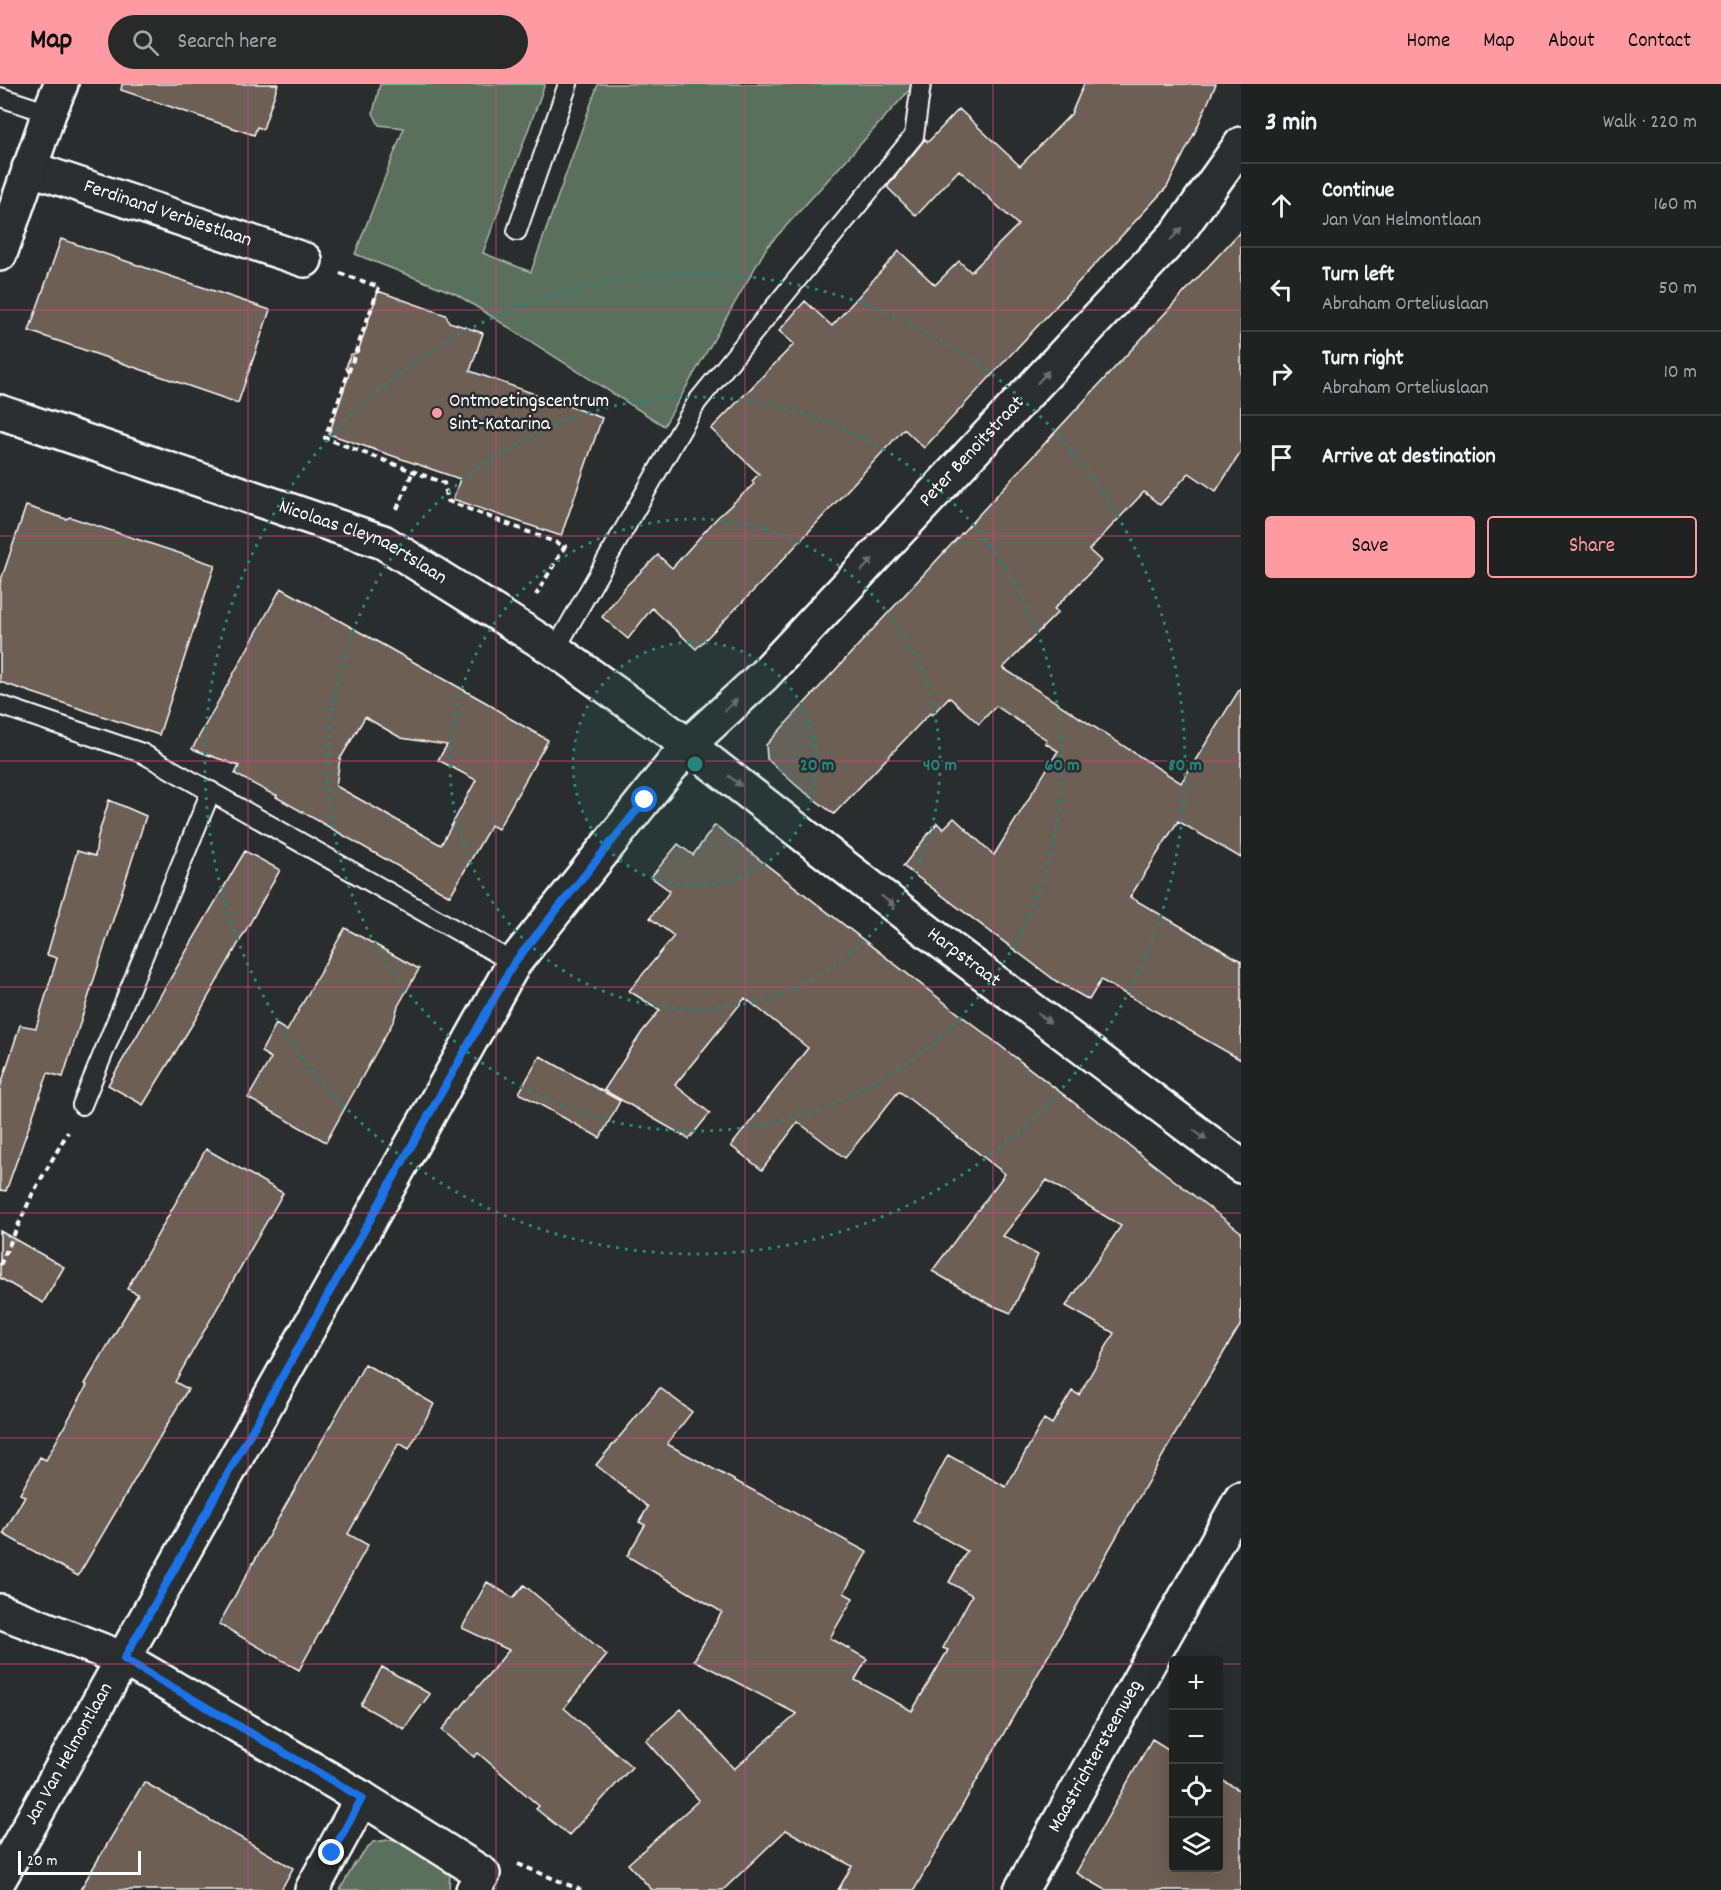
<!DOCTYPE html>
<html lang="en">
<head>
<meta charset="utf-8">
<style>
	body { margin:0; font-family:Dekko,sans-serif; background:#282a2a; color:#f1f3f6 }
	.controls { position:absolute; right:18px; bottom:18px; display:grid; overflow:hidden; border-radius:6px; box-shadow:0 6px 24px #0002 }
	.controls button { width:54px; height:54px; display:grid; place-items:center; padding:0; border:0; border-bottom:2px solid #3d3f40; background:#202222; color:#f1f3f6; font:30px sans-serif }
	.scale { position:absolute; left:18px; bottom:15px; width:123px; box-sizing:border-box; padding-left:6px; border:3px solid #fff; border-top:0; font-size:16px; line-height:21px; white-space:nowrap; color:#fff; -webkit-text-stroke:4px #2a2d2e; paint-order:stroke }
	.stop { position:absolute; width:18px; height:18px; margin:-14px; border:4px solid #1a73e8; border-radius:50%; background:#fff }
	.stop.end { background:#1a73e8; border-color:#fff; box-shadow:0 2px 6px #0008 }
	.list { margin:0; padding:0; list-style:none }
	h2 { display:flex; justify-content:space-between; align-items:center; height:78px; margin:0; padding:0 24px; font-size:26px }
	h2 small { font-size:20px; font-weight:400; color:#a2a4a5 }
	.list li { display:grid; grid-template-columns:39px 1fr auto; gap:18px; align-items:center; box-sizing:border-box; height:84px; padding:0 24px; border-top:2px solid #3d3f40 }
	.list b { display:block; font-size:22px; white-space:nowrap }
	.list p { margin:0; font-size:20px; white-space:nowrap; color:#a2a4a5 }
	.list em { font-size:20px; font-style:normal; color:#a2a4a5 }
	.actions { display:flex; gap:12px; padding:18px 24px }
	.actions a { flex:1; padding:14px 0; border:2px solid #ff9aa2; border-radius:6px; text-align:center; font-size:21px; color:#ff9aa2 }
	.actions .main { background:#ff9aa2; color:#111 }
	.icon { flex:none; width:33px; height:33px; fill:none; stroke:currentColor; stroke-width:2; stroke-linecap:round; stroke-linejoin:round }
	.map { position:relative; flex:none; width:1241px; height:1806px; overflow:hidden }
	header { display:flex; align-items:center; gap:36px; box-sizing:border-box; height:84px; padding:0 30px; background:#ff9aa2; color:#111 }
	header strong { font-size:28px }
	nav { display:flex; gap:33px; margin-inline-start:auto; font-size:21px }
	.search { width:420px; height:54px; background:#282a2a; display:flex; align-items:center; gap:15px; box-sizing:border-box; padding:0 21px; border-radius:33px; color:#a2a4a5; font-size:22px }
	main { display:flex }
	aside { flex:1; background:#202222 }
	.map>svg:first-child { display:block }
	.green { fill:#5a705b; stroke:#acb8ad; stroke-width:1.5 }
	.building { fill:#6e5e55; stroke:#fff; stroke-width:1.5; fill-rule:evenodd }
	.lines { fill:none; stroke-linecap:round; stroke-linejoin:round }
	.lane-casing { stroke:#fff; stroke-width:22 }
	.street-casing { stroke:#fff; stroke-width:38 }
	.secondary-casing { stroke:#fff; stroke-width:38 }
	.path { stroke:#fff; stroke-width:4; stroke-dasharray:6 4.5; stroke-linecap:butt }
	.lane { stroke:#2a2d2e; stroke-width:18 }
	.street { stroke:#2a2d2e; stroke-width:33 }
	.secondary { stroke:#2a2d2e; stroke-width:33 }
	.oneway { fill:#6a6c6d }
	.route { stroke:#1a73e8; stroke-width:8 }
	.grid { fill:none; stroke:#ce467c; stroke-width:1.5; stroke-opacity:0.55 }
	.ring { fill:none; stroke:#27847c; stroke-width:3; stroke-dasharray:3 6 }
	.poi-dot { fill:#ff9aa2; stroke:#2a2d2e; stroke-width:2 }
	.labels { text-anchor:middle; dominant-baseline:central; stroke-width:5; stroke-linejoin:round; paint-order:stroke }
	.street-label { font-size:20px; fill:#fff; stroke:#2a2d2e }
	.poi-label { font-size:20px; fill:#fff; stroke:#2a2d2e; text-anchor:start }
	.centre { fill:#27847c; stroke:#2a2d2e; stroke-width:3 }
	.ring-label { font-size:18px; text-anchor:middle; font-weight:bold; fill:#27847c; stroke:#2a2d2e; stroke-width:5; stroke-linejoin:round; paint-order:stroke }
</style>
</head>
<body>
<header>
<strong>Map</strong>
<div class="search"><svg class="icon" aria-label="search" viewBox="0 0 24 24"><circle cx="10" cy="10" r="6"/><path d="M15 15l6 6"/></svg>Search here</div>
<nav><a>Home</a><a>Map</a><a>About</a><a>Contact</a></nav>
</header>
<main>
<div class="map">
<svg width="1241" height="1806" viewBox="0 0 1241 1806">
	<rect width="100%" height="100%" fill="#2a2d2e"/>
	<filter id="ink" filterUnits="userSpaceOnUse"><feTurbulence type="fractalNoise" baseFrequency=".0167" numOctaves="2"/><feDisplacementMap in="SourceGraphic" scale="12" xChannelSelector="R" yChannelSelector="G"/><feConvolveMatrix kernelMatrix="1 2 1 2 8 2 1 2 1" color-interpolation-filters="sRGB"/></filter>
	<g filter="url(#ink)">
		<path class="green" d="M380,0H545L483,169L531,188L598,0H915L767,163L664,342L456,210L355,170L404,44L379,41L373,29Z
			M396,1755L450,1790L449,1806H340L355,1779L373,1758Z"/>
		<path class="building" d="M122,0H278L263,45L257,43L254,51L121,6Z
			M1084,0H1216L1196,46L1167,103L924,364L904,345L762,498L696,565L652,524L628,555L602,533L626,502L658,471L672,484L716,435L754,400L752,397L759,390L711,345L794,260L779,247L805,217L832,242L899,167L935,201L959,177L971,188L1018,141L959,86L916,132L887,103L925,55L928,58L959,25L1020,82L1071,30Z
			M1241,147V368L1216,407L1189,389L1160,421L1144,408L1089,466L1101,477L1054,525L1058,528L1003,584L1181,699L1241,603V774L1178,737L1130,813L1241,877V976L1101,896L1089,916L1056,897L903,782L937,739L943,745L954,734L994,771L1058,667L1045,659L1047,656L996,622L979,640L949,613L932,631L930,629L834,730L798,703L767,675L766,661Z
			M61,155L270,226L238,319L29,247Z
			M378,207L446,231L449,238L483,249L470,287L602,334L561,452L453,415L460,395L329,350L349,290L346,284L350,271L358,268Z
			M26,422L66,435L70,433L215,481L159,651L0,598V499Z
			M281,504L487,619L511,635L548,656L498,745L491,741L450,812L276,713L277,711L272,710L235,690L239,682L192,665ZM365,633L401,654L447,661L438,676L476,696L441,761L336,702L340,675Z
			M109,716L146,732L63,993L48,989L6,1107L0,1106V1004L20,941L36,944L57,874L47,871L77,767L95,772L98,752Z
			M715,741L1241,1148V1240L1189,1326L914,1806H838L852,1782L786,1746L723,1806H652L628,1780L699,1716L646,1656L681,1625L734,1685L797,1630L694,1576L722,1528L627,1472L645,1441L639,1438L648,1423L596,1381L660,1304L692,1328L667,1360L867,1468L844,1509L853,1514L830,1554L867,1575L855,1596L912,1627L948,1566L943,1564L972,1511L949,1498L967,1467L913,1437L948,1371L1006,1403L1044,1335L1052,1340L1072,1307L1079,1311L1114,1249L1066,1222L1121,1142L1047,1096L1003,1152L1038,1171L1011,1229L989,1220L932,1187L1005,1090L899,1007L845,1074L798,1038L762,1086L731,1062L808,964L745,914L675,1001L710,1029L689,1055L604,1006L642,948L660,926L629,907L674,852L650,834L670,807L651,793L678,760L693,771Z
			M245,767L280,786L195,936L143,1021L108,1001Z
			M345,844L419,885L398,922L394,936L326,1058L248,1014L271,974L261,968L276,940L287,947Z
			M540,972L620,1017L600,1054L519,1009Z
			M206,1065L283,1109L175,1298L188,1305L78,1492L3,1450L25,1412L20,1410L40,1373L46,1376L87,1301L85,1300L138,1210L127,1205Z
			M0,1147L64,1183L43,1219L0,1194Z
			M365,1280L434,1320L409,1365L399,1359L348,1450L368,1461L299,1586L219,1540Z
			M487,1498L513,1514L524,1501L607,1571L564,1624L632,1683L569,1751L536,1725L539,1722L478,1669L474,1673L442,1646L509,1566L462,1544Z
			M382,1583L430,1610L404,1645L361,1621Z
			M1152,1655L1173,1668V1784H1218V1694L1241,1707V1806H1106L1076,1789Z
			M144,1698L293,1784L281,1806H80Z"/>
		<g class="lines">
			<g class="lane-casing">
				<path id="lane" d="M0,13L49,29
					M517,147L568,0
					M555,566L697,318L914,52L921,0
					M0,621L142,669L514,879
					M82,1021L211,707"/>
			</g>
			<g class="street-casing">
				<g id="street">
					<path id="s1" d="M29,84L305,176"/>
					<path d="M0,170L49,29L61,0"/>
					<path id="s2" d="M0,328L383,458L555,566L688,661L931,850L1241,1082"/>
					<path d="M0,1527L124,1575L362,1714L483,1790L473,1806"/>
					<path id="s3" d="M0,1794L514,879L688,661L764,591L1179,147L1241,60"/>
					<path d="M312,1806L362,1714"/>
				</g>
			</g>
			<g class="secondary-casing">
				<g id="secondary">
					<path id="s4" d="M1021,1806L1241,1415"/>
				</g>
			</g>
			<path class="path" d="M340,189L379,203L325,354L444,399L448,417L565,462L536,511
				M397,425L413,387
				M0,1181L33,1109L68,1048
				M518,1780L581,1806"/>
			<use href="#lane" class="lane"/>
			<use href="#street" class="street"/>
			<use href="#secondary" class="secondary"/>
		</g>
		<defs><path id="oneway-solid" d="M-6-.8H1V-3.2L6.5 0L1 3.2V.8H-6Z" transform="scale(1.5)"/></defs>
		<g class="oneway">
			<use href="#oneway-solid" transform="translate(1176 150) rotate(-49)"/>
			<use href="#oneway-solid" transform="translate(1043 293) rotate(-47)"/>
			<use href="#oneway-solid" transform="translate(867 481) rotate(-47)"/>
			<use href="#oneway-solid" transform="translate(731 621) rotate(-43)"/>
			<use href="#oneway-solid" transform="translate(735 697) rotate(38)"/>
			<use href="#oneway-solid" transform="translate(888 817) rotate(38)"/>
			<use href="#oneway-solid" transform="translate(1044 934) rotate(37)"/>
			<use href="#oneway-solid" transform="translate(1200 1051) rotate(37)"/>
		</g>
	</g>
	<g class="lines" filter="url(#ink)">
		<path class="route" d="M332,1769L362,1714L124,1575L514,879L645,716"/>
	</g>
	<path class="grid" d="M248,0V1806M496,0V1806M745,0V1806M993,0V1806M0,226H1241M0,452H1241M0,677H1241M0,903H1241M0,1129H1241M0,1354H1241M0,1580H1174M1218,1580H1241"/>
	<circle cx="695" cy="680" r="122" fill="#27847c" fill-opacity=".12"/>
	<g class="ring">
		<circle cx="695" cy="680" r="122"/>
		<circle cx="695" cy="680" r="245"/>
		<circle cx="695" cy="680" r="367"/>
		<circle cx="695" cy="680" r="490"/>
	</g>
	<circle class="poi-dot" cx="437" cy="329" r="6"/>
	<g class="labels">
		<g class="street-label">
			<text stroke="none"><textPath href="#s1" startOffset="146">Ferdinand Verbiestlaan</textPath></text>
			<text stroke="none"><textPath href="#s3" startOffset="1737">Peter Benoitstraat</textPath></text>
			<text stroke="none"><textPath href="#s2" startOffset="386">Nicolaas Cleynaertslaan</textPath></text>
			<text stroke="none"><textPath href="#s2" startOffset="1119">Harpstraat</textPath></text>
			<text stroke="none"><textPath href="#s3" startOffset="142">Jan Van Helmontlaan</textPath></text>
			<text stroke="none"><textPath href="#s4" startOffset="153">Maastrichtersteenweg</textPath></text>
		</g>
		<g class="poi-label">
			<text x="449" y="318">Ontmoetingscentrum<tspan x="449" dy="23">Sint-Katarina</tspan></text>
		</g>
	</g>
	<circle cx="695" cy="680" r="9" class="centre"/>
	<g class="ring-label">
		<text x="817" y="686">20 m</text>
		<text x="940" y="686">40 m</text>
		<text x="1062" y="686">60 m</text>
		<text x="1185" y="686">80 m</text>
	</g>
</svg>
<div class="controls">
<button>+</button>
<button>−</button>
<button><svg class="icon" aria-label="locate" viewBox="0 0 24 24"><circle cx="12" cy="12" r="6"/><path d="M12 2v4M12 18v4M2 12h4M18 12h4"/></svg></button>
<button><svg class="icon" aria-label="layers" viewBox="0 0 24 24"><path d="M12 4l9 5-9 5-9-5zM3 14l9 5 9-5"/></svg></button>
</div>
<div class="scale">20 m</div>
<div class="stop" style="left:645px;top:716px"></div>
<div class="stop end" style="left:332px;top:1769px"></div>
</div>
<aside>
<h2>3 min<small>Walk · 220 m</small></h2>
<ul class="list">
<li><svg class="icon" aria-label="ahead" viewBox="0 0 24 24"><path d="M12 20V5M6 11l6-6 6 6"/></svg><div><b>Continue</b><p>Jan Van Helmontlaan</p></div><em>160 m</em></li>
<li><svg class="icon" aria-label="left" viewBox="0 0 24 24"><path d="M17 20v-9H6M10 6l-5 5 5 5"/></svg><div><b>Turn left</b><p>Abraham Orteliuslaan</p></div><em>50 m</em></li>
<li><svg class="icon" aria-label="right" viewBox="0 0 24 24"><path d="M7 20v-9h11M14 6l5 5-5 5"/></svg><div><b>Turn right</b><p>Abraham Orteliuslaan</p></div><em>10 m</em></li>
<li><svg class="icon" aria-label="arrive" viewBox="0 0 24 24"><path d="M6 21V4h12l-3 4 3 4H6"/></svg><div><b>Arrive at destination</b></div></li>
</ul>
<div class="actions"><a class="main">Save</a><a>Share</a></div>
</aside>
</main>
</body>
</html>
